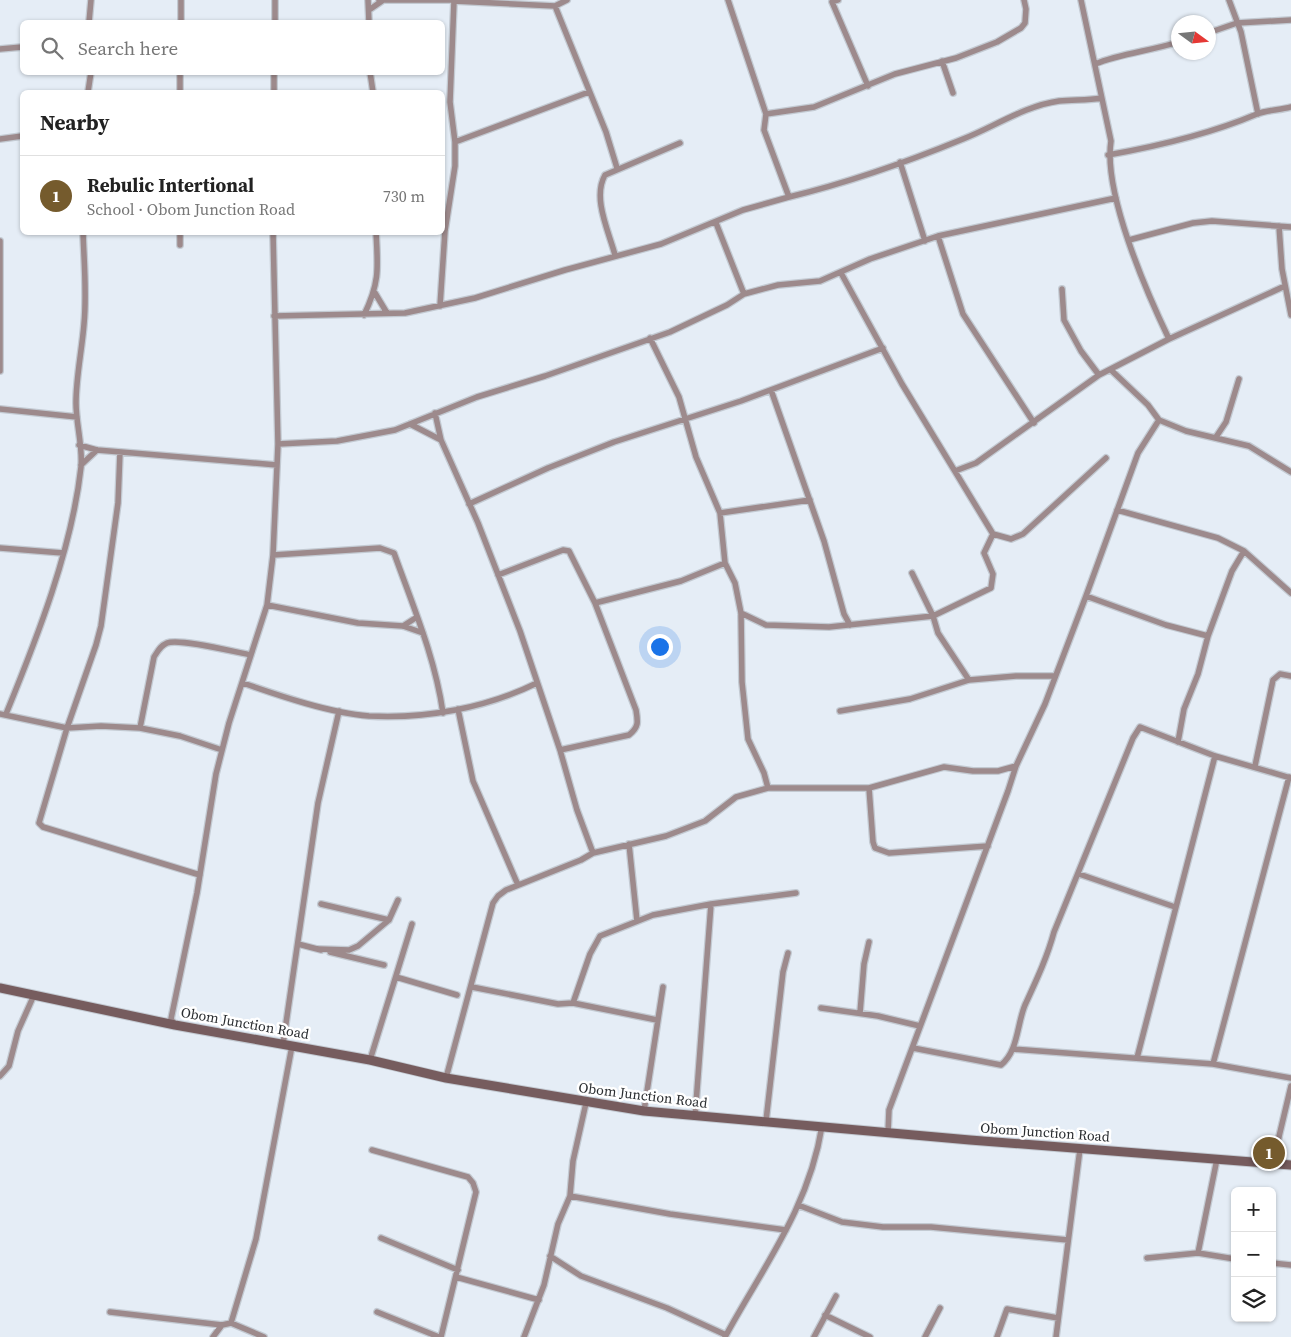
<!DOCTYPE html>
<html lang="en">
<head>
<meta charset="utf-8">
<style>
	body { margin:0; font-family:"Source Serif 4",serif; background:#f6f6f6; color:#222 }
	.controls { position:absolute; right:15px; bottom:15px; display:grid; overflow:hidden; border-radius:8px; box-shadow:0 1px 4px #0004 }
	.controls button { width:45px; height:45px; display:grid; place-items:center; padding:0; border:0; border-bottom:1px solid #e0e0e0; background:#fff; color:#222; font:25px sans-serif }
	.compass { position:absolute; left:1171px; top:15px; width:45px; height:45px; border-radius:50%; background:#fff; box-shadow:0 1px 4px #0004; rotate:105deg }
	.you { position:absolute; left:659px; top:646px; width:18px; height:18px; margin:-12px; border:4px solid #fff; border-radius:50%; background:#1a73e8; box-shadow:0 0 0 8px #1a73e833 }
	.badge { display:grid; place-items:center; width:32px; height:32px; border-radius:50%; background:#755b2d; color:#fff; font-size:16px; font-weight:700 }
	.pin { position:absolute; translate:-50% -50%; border:2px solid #fff; box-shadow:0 1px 5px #0006 }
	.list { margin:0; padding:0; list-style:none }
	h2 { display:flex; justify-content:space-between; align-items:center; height:65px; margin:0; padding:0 20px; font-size:21px }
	h2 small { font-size:16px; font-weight:400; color:#767676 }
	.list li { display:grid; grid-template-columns:32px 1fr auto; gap:15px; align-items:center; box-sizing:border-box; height:80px; padding:0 20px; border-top:1px solid #e0e0e0 }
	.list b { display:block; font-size:19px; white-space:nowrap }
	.list p { margin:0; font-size:16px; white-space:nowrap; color:#767676 }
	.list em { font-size:16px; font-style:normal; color:#767676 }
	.icon { flex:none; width:28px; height:28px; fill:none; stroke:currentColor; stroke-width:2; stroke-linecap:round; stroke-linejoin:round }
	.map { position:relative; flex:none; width:1291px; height:1337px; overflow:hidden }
	.search { position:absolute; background:#fff; box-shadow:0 1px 4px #0004; left:20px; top:20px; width:425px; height:55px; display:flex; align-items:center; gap:12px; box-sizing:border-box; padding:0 18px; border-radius:8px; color:#767676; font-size:19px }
	.panel { position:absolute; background:#fff; box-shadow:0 1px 4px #0004; left:20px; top:90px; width:425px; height:145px; border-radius:8px }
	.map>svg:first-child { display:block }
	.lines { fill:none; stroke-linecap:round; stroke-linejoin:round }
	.street-casing { stroke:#c3cad2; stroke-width:8 }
	.secondary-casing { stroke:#c3cad2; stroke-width:11 }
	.street { stroke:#9d8a8c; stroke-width:5.5 }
	.secondary { stroke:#765c5e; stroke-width:9 }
	.labels { text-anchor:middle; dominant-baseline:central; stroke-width:5; stroke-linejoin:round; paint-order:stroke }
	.street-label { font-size:14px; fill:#2a2d30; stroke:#fff }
</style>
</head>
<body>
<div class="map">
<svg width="1291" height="1337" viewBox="0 0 1291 1337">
	<rect width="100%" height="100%" fill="#e5edf6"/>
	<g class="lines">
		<g class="street-casing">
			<path id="street" d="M368,0L369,22
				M379,0H454
				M728,0L766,114L764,130L789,197C847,183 907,162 963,139C994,127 1024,106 1059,101C1073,99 1086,101 1101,98
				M838,0L832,2L868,86
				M1081,0L1111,141C1103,192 1146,291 1169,339
				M1229,0L1241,32L1258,114
				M555,6L606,132L617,168
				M369,10L382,1
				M89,22L91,0
				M181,22V0
				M275,22V0
				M1208,33L1237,23L1291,20
				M0,49L22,47
				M942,61L953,93
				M1095,64C1122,53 1151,51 1178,42
				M274,72V92
				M370,72L373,92
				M88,92L91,72
				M180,92V72
				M766,114L814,107L895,74L956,58L997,42L1021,28L1025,23L1026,9L1024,0
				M0,139L22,136
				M455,142L589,92
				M1108,155C1159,146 1210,134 1257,114C1267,110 1280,110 1291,107
				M900,162L925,241
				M716,223L744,294
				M1279,226L1282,269L1291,315
				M938,236L963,314L1034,423
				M1129,240L1193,223L1212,221L1291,227
				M0,241V371
				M180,245V232
				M615,255C609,232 592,198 605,175L680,143
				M841,273L902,384L993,534L1011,539L1023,534L1106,458
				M1062,289L1064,320L1081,351L1099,375
				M375,293L387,313
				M440,306L445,231L455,166V142L450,102L454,1L555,6L567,0
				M364,315C380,282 378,268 376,232
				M274,316L405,313L475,298L565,270L661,244L743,210L789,197
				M650,338L679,397L696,457L720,513L725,563L735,583L741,613L742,682L748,739L764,773L768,788
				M1111,370L1148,405L1159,420L1186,431L1249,446L1291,472
				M771,390L824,541L844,614L850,625
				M0,409L77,417
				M435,413L441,440L478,523L520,631L560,750L577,810L593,853
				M410,424L441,440
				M1216,437L1226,422L1239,379
				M278,444L337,441L395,430L477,397L545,376L670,332L727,305L744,294L778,285L820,281L870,259L938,236L1116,198
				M79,445L97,450L277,465
				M120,452L118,503L101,626L96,645L67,728L39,823L43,827L200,875
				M81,465L97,450
				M955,471L976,463L1099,375L1169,339L1285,286
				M469,504L548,468L614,442L741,401L883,348
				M1117,510L1218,538L1244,551L1291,593
				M720,513L810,500
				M0,548L63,553
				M273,555L380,548L394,553C413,606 435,657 443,713
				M912,573L933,616L938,633L969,680
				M498,575L563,550L569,551L595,603L636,710C638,722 639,727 629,735L560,750
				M1086,596L1166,625L1208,636
				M595,603L681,581L725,563
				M267,605L358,623L403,626L423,633
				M741,613L766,625L829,627L933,616L991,588L993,574L984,553L993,534
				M403,626L417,617
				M243,683C280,696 330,713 369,716C426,719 486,708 537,683
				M458,709L473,781L518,885
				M840,711L910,699L969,680L1016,676H1054
				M0,714L67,728L101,726L140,728L180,736L222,750
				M6,714C37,638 72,549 81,467C83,447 76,424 76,403C76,377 82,350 84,324C87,293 84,263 83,232
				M140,728L154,657C158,651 160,646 167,643C179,638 235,652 251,655
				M1178,742L1184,709L1198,674L1208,636L1232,571L1244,551
				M1255,766L1273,680L1280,674L1291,676
				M869,788L873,842L875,848L889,853L988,846
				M629,844L637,921
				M1079,874L1175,907
				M321,904L389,920
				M298,944L321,950
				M318,949L349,950L358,946L389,920L398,900
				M330,952L384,965
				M396,977L457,995
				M472,987L558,1004L573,1003L590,954L600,936L653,915L711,904L796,893
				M573,1003L657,1020
				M821,1008L878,1016L920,1026
				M860,1013L864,964L869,942
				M175,1025L171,1019L197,893L216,774L229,723L267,605L273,555L278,444L273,232
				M283,1044L318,803L339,711
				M913,1048L1001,1065C1018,1052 1017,1024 1025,1005C1036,981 1047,958 1054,932L1133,738L1140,727L1215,756L1291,778
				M1013,1049L1213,1064L1291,1078
				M1137,1058L1215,756
				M370,1060L412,924
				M1213,1064L1289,777
				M0,1076L9,1066L18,1031L34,995
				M446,1078L493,903L498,896L506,890L581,860L593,853L666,836L705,821L736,797L768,788H869L944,767L973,771H998L1016,766
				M644,1111L663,987
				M695,1117L711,904
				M766,1121L783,972L788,953
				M888,1133L889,1110L1008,791L1016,766L1045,704L1086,596L1138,453L1159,420
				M372,1150L468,1177L473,1183L476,1192L441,1337
				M1277,1164V1145L1291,1086
				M570,1196L670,1214L786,1230
				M798,1205L842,1222L883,1227H931L1068,1240
				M381,1238L458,1270
				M1198,1253L1217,1159
				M550,1256L581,1276L667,1308L726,1335
				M1147,1258L1198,1253L1235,1259
				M1272,1263L1291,1265
				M456,1277L539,1300
				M110,1312L222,1325L231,1323L264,1337
				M377,1312L439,1337
				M825,1315L870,1337
				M231,1323L256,1239L292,1046
				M213,1337L222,1325
				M524,1337L544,1285L558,1224L570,1196L573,1161L586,1103
				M725,1337C763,1267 809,1208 822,1126
				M814,1337L836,1296
				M925,1337L940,1308
				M997,1337L1007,1309L1058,1318
				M1056,1337L1080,1149"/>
		</g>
		<g class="secondary-casing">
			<path id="secondary" d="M0,988L175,1025L370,1060L446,1078L644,1111L970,1140L1291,1165"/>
		</g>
		<use href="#street" class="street"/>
		<use href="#secondary" class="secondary"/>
	</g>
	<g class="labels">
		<g class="street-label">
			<text transform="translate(245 1023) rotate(10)">Obom Junction Road</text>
			<text transform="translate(643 1095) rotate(7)">Obom Junction Road</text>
			<text transform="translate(1045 1132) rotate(4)">Obom Junction Road</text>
		</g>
	</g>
</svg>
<div class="controls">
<button>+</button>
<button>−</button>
<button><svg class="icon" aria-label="layers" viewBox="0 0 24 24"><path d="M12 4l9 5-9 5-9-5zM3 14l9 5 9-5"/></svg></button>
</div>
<svg class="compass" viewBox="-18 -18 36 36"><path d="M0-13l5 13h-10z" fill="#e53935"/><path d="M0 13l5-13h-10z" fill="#767676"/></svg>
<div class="you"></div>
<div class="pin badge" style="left:1269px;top:1153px">1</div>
<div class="search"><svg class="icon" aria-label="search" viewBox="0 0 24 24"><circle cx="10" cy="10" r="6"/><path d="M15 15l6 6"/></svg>Search here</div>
<section class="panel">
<h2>Nearby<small></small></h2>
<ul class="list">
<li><span class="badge">1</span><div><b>Rebulic Intertional</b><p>School · Obom Junction Road</p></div><em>730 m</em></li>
</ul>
</section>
</div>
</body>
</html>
